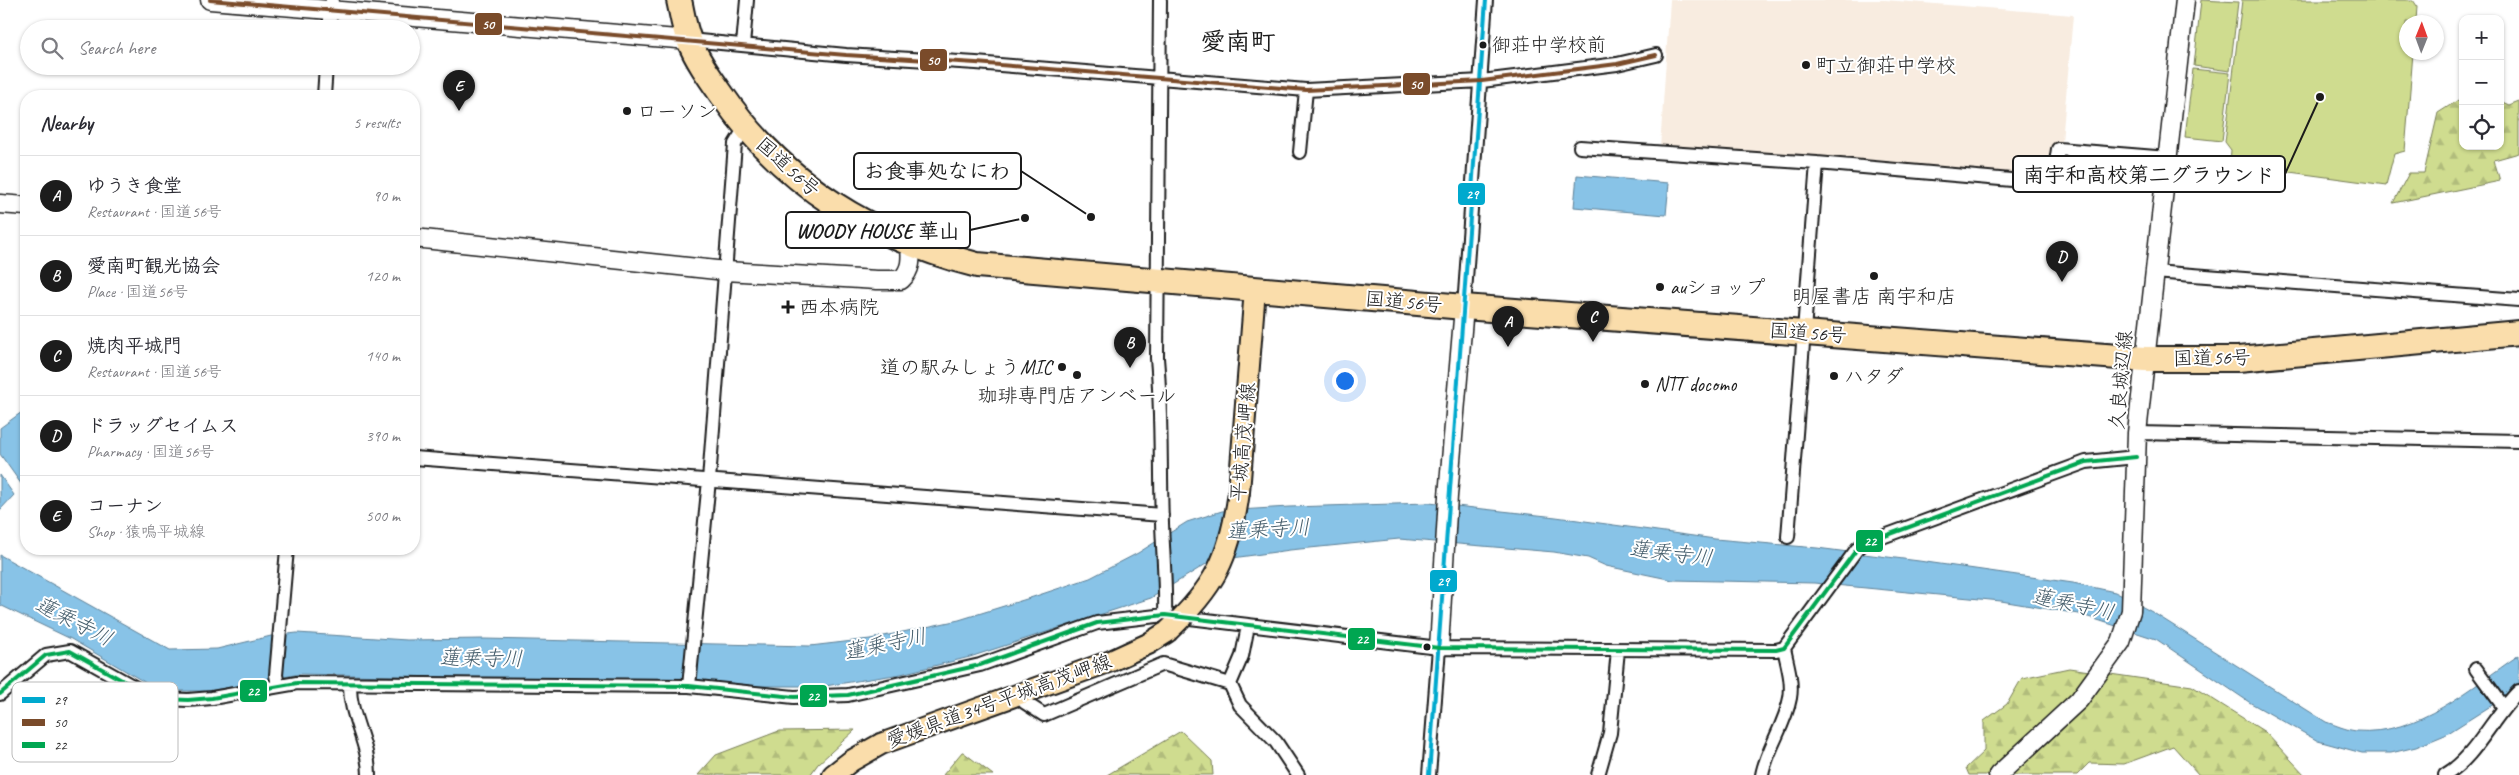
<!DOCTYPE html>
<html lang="en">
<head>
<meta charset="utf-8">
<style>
	body { margin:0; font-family:Caveat,"Klee One",sans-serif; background:#f7f7f7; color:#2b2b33 }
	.controls { position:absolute; right:15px; top:15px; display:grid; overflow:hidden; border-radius:10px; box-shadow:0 1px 4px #0004 }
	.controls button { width:45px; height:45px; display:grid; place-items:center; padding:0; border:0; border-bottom:1px solid #e1e1e2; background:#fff; color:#2b2b33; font:25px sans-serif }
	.compass { position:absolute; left:2399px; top:15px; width:45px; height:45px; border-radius:50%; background:#fff; box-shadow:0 1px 4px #0004; rotate:1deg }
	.you { position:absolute; left:1344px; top:380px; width:18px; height:18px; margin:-12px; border:4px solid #fff; border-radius:50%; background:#1a73e8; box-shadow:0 0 0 8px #1a73e833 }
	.badge { display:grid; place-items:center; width:32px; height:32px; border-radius:50%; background:#1c1c1c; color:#fff; font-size:16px; font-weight:700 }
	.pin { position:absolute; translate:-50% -41px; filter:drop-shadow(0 1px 2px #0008) }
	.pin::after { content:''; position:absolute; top:26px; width:18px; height:15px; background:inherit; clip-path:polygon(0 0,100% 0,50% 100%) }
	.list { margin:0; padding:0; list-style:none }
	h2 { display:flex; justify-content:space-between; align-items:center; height:65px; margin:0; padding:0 20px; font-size:21px }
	h2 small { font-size:16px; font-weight:400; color:#7c7c81 }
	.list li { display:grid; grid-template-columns:32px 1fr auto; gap:15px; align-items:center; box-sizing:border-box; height:80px; padding:0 20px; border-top:1px solid #e1e1e2 }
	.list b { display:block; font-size:19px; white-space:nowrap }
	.list p { margin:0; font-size:16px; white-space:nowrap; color:#7c7c81 }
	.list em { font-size:16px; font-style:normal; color:#7c7c81 }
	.icon { flex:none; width:28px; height:28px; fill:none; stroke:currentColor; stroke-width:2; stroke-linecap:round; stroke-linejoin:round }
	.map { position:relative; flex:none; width:2519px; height:775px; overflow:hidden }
	.search { position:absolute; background:#fff; box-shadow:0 1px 4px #0004; left:20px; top:20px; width:400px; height:55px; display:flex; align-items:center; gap:12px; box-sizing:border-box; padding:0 18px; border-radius:28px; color:#7c7c81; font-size:19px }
	.panel { position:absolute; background:#fff; box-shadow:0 1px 4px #0004; left:20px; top:90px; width:400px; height:465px; border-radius:20px }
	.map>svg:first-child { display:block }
	.built { fill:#f8ece0 }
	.forest { fill:url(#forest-firs); stroke:#767c56 }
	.green { fill:#cfdc8f; stroke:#767c56 }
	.water { fill:#88c3e7; stroke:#5d8096 }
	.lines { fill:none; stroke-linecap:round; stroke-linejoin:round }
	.street-casing { stroke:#1c1c1c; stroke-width:16 }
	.secondary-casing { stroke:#1c1c1c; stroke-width:21 }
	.primary-casing { stroke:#1c1c1c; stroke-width:24 }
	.highway-casing { stroke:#1c1c1c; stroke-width:28 }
	.street { stroke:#fff; stroke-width:12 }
	.secondary { stroke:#fff; stroke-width:18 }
	.primary { stroke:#faddab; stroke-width:20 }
	.highway { stroke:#faddab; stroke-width:24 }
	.primary-bridge-casing { stroke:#1c1c1c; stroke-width:24; stroke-linecap:butt }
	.primary-bridge { stroke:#faddab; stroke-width:20 }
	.bus-1-casing { stroke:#fff; stroke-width:8 }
	.bus-2-casing { stroke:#fff; stroke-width:8 }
	.bus-3-casing { stroke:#fff; stroke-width:8 }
	.bus-1 { stroke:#00a9ce; stroke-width:4 }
	.bus-2 { stroke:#7a4b2a; stroke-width:4 }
	.bus-3 { stroke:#00a651; stroke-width:4 }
	.bus-dot { fill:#1c1c1c; stroke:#fff; stroke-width:2 }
	.labels { text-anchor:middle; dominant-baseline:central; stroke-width:4; stroke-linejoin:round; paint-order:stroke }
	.bus-label { font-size:19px; fill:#1c1c1c; stroke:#fff; text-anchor:start }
	.poi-label { font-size:20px; fill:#1c1c1c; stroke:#fff; text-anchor:start }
	.street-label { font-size:20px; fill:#1c1c1c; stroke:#fff }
	.water-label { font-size:21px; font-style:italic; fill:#475f6d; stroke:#fff }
	.district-label { font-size:25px; font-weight:bold; fill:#1c1c1c; stroke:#fff }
	.key { fill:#fff; stroke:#bbb; stroke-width:1 }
	.key-label { font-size:14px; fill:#1c1c1c }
	.leader { fill:none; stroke:#1c1c1c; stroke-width:2 }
	.callout-dot { fill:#1c1c1c; stroke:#fff; stroke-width:2 }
	.callout { fill:#fff; stroke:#1c1c1c; stroke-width:2 }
	.callout-label { font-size:21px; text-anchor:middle; font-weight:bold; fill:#1c1c1c }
	.line-badge { stroke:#fff; stroke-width:2 }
	.badge-label { font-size:14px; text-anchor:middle; font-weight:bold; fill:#fff }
</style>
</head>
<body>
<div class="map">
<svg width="2519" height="775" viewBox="0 0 2519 775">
	<defs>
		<pattern id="forest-firs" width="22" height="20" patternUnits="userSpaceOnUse" patternTransform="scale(1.25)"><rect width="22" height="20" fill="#cfdc8f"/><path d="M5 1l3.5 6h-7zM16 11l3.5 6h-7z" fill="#b1bc7b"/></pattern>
	</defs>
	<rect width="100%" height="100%" fill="#fff"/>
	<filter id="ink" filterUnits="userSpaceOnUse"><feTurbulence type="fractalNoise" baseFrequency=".02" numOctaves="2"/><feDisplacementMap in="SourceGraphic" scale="10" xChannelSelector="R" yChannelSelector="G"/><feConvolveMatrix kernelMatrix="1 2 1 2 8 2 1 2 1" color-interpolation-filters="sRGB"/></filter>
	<g filter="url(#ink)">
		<path class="built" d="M1670,0H1885L2073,15L2059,177L2051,181L1660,148Z"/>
		<path class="forest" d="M2463,97V146H2500V101L2509,105L2519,101V153L2494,160L2500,181L2393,203L2409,173H2424L2438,113Z
			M2069,668L2192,686L2265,732L2305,775H2199L2173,746L2124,764L2089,763L2077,775H1969L1966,768L1984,751V721L2007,704L2022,678Z
			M855,730L818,764L810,775H698L716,755L779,731Z
			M1181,731L1212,761L1213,775H1107Z
			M962,752H963L993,775H943Z"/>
		<path class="green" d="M2201,0L2238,2L2230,71L2194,66Z
			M2242,0H2413L2417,6L2416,22H2406V52L2413,53L2405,151L2394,154L2386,185L2230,164L2231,150L2225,142Z
			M2193,69L2230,73L2222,141L2185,137Z"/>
		<path class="water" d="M1577,175L1669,183L1666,215L1574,207Z
			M26,409V486L24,488L0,454V428Z
			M0,475L14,495L0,510Z
			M1429,503L1556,517L1715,539L1817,548L1919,561L2073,583L2115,592L2152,612L2326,722C2336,725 2346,730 2356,731C2418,736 2470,688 2519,655V688L2445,735L2416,747L2391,753H2362L2318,741L2249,702L2156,639L2079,614L2001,601L1814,583L1673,580L1606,566L1588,558L1554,552L1399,539L1290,550L1211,561L1151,598L970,657L901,674L825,686H759L726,683L300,674L209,691H178L153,687L71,639L0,605V555L170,650L217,649L271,636L297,633L407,640L484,639L810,646L870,639L959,620L1033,597L1090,578L1138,553L1187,522L1222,511L1289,507Z"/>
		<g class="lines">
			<g class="street-casing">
				<path id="street" d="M1160,0L1157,358C1162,413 1160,468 1162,523C1163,554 1166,584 1165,615
					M329,29L332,0
					M689,40L846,55L976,63L1306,90L1482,81L1617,64L1656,55
					M743,45L747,0
					M324,96L326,66
					M1580,147L1817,163L2046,183L2054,176L2058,149L2168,158
					M1300,152L1306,90
					M2154,272L2519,300
					M1464,307L1486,0
					M2137,433L2519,441
					M414,458L1162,515
					M1788,537L1817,163
					M1248,626L1242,656L1230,684L1240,705L1276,742L1298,775
					M2476,669L2503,706
					M350,684C349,716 369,743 369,775
					M278,685L276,675L287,549
					M689,686L709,480L735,144L745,128
					M0,694L46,655L70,651L143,692L164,699L188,700L212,698L297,683L689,686L794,697L848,695L980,665L1097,623L1165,615L1439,648L1776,650L1784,648L1857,549L1863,544L2086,462L2136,457
					M1024,702L1044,715L1163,664L1230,684
					M1429,775L1439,648
					M1598,775L1610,733L1618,650
					M1762,775C1767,748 1785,726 1790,698C1793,681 1787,664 1784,648
					M2445,775C2476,757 2493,716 2519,691"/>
			</g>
			<g class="secondary-casing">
				<path id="secondary" d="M210,0L689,40
					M0,204L26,206
					M414,238L726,271L877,280H901C912,269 911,259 910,244
					M1439,648L1448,496L1464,307
					M1998,775L2079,700L2121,642L2131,611L2137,433L2185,0"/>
			</g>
			<g class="primary-casing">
				<path id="primary" d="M1239,492L1255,289
					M833,775L851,761L881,744L1111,661L1148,644L1167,632"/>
			</g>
			<g class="highway-casing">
				<path id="highway" d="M679,0C682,13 684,28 689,40C697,60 710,78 722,95C785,186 872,238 977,265L1464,307L2145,359H2238L2519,333"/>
			</g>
			<use href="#street" class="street"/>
			<use href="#secondary" class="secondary"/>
			<use href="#primary" class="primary"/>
			<use href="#highway" class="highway"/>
			<g class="primary-bridge-casing">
				<path id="primary-bridge" d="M1167,632C1215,587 1230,558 1239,492"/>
			</g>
			<use href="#primary-bridge" class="primary-bridge"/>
			<g class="bus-1-casing">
				<path id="bus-1" d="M1429,775L1486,0"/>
			</g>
			<g class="bus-2-casing">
				<path id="bus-2" d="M210,0L846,55L976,63L1306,90L1482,81L1617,64L1656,55"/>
			</g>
			<g class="bus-3-casing">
				<path id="bus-3" d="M0,694L46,655L70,651L143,692L164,699L188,700L212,698L297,683L689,686L794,697L848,695L980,665L1097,623L1165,615L1439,648L1776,650L1784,648L1857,549L1863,544L2086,462L2136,457"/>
			</g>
			<use href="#bus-1" class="bus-1"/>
			<use href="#bus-2" class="bus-2"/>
			<use href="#bus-3" class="bus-3"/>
		</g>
	</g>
	<g class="bus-dot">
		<circle cx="1483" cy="45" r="4.5"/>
		<circle cx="1806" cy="65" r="5"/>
		<circle cx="627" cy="111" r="5"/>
		<circle cx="1874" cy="276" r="5"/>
		<circle cx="1660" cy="287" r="5"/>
		<path d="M785.5 299.5h5v5h5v5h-5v5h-5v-5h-5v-5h5z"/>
		<circle cx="1062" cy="367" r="5"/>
		<circle cx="1077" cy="375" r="5"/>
		<circle cx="1834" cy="376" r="5"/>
		<circle cx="1645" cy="384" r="5"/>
		<circle cx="1427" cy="647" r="4.5"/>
	</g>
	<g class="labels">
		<g class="bus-label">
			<text x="1492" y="45">御荘中学校前</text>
		</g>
		<g class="poi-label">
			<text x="1816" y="65">町立御荘中学校</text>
			<text x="637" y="111">ローソン</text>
			<text x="1670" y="287">auショップ</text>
			<text x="1874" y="296" text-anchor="middle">明屋書店 南宇和店</text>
			<text x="799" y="307">西本病院</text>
			<text x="1052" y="367" text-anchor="end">道の駅みしょうMIC</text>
			<text x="1844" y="376">ハタダ</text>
			<text x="1655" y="384">NTT docomo</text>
			<text x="1077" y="395" text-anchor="middle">珈琲専門店アンベール</text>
		</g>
		<g class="street-label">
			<text transform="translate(788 167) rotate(42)">国道56号</text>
			<text transform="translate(1404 302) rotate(5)">国道56号</text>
			<text transform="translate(1808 333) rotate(4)">国道56号</text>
			<text transform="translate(2212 358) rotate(-1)">国道56号</text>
			<text transform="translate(2121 380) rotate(-85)">久良城辺線</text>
			<text transform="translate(1243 442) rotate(-85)">平城高茂岬線</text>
			<text transform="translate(999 701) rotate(-20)">愛媛県道34号平城高茂岬線</text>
		</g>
		<g class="water-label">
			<text transform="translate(1268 529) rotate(-3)">蓮乗寺川</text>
			<text transform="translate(1671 553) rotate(7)">蓮乗寺川</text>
			<text transform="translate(2073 604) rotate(12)">蓮乗寺川</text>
			<text transform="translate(74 621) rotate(27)">蓮乗寺川</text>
			<text transform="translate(885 644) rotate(-12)">蓮乗寺川</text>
			<text transform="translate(481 658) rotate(1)">蓮乗寺川</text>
		</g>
		<g class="district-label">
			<text x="1238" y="42">愛南町</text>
		</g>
	</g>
	<rect x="12" y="682" width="166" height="80" rx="8" class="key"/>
	<rect x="22" y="697" width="23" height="6" fill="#00a9ce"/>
	<rect x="22" y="719" width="23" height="7" fill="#7a4b2a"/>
	<rect x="22" y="742" width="23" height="6" fill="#00a651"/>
	<g class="key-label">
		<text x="54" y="705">29</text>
		<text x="54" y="727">50</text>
		<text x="54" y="750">22</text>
	</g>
	<path class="leader" d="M1091 217L1021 171M2320 97L2285 174M1025 218L970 230"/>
	<g class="callout-dot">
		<circle cx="1091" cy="217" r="5"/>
		<circle cx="2320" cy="97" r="5"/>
		<circle cx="1025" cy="218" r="5"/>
	</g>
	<g class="callout">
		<rect x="854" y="153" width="167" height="36" rx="5"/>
		<rect x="2013" y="156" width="272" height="36" rx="5"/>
		<rect x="786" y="212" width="184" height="36" rx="5"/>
	</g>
	<g class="callout-label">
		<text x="937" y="178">お食事処なにわ</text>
		<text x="2149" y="182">南宇和高校第二グラウンド</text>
		<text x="878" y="238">WOODY HOUSE 華山</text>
	</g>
	<g class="line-badge">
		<rect x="474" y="12" width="29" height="24" rx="5" fill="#7a4b2a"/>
		<rect x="919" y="48" width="29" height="24" rx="5" fill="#7a4b2a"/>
		<rect x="1402" y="72" width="29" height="24" rx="5" fill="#7a4b2a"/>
		<rect x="1457" y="182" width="29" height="24" rx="5" fill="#00a9ce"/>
		<rect x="1855" y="529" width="29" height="24" rx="5" fill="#00a651"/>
		<rect x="1429" y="569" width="29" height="24" rx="5" fill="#00a9ce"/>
		<rect x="1347" y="627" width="29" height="24" rx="5" fill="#00a651"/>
		<rect x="239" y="679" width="29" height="24" rx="5" fill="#00a651"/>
		<rect x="799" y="684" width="29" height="24" rx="5" fill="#00a651"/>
	</g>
	<g class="badge-label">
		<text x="488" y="29">50</text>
		<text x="933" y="65">50</text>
		<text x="1416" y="89">50</text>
		<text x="1472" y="199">29</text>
		<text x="1870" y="546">22</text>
		<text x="1443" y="586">29</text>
		<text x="1362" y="644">22</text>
		<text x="253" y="696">22</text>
		<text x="813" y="701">22</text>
	</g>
</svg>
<div class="controls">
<button>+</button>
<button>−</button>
<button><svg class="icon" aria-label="locate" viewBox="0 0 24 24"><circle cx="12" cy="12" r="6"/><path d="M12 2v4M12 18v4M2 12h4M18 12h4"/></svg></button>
</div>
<svg class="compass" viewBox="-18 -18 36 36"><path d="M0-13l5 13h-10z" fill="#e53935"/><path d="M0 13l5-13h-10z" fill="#7c7c81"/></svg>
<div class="you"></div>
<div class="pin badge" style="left:1508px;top:347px">A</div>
<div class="pin badge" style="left:1130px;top:368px">B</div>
<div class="pin badge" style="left:1593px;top:342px">C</div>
<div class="pin badge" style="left:2062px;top:282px">D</div>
<div class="pin badge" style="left:459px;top:111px">E</div>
<div class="search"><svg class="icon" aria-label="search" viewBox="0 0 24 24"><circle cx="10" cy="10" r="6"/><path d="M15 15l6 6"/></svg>Search here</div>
<section class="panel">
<h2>Nearby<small>5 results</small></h2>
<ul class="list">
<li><span class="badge">A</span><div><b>ゆうき食堂</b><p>Restaurant · 国道56号</p></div><em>90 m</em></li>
<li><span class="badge">B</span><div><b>愛南町観光協会</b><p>Place · 国道56号</p></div><em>120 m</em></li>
<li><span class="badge">C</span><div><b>焼肉平城門</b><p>Restaurant · 国道56号</p></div><em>140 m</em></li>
<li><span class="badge">D</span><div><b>ドラッグセイムス</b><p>Pharmacy · 国道56号</p></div><em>390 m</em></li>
<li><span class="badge">E</span><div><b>コーナン</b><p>Shop · 猿鳴平城線</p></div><em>500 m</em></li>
</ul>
</section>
</div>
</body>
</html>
